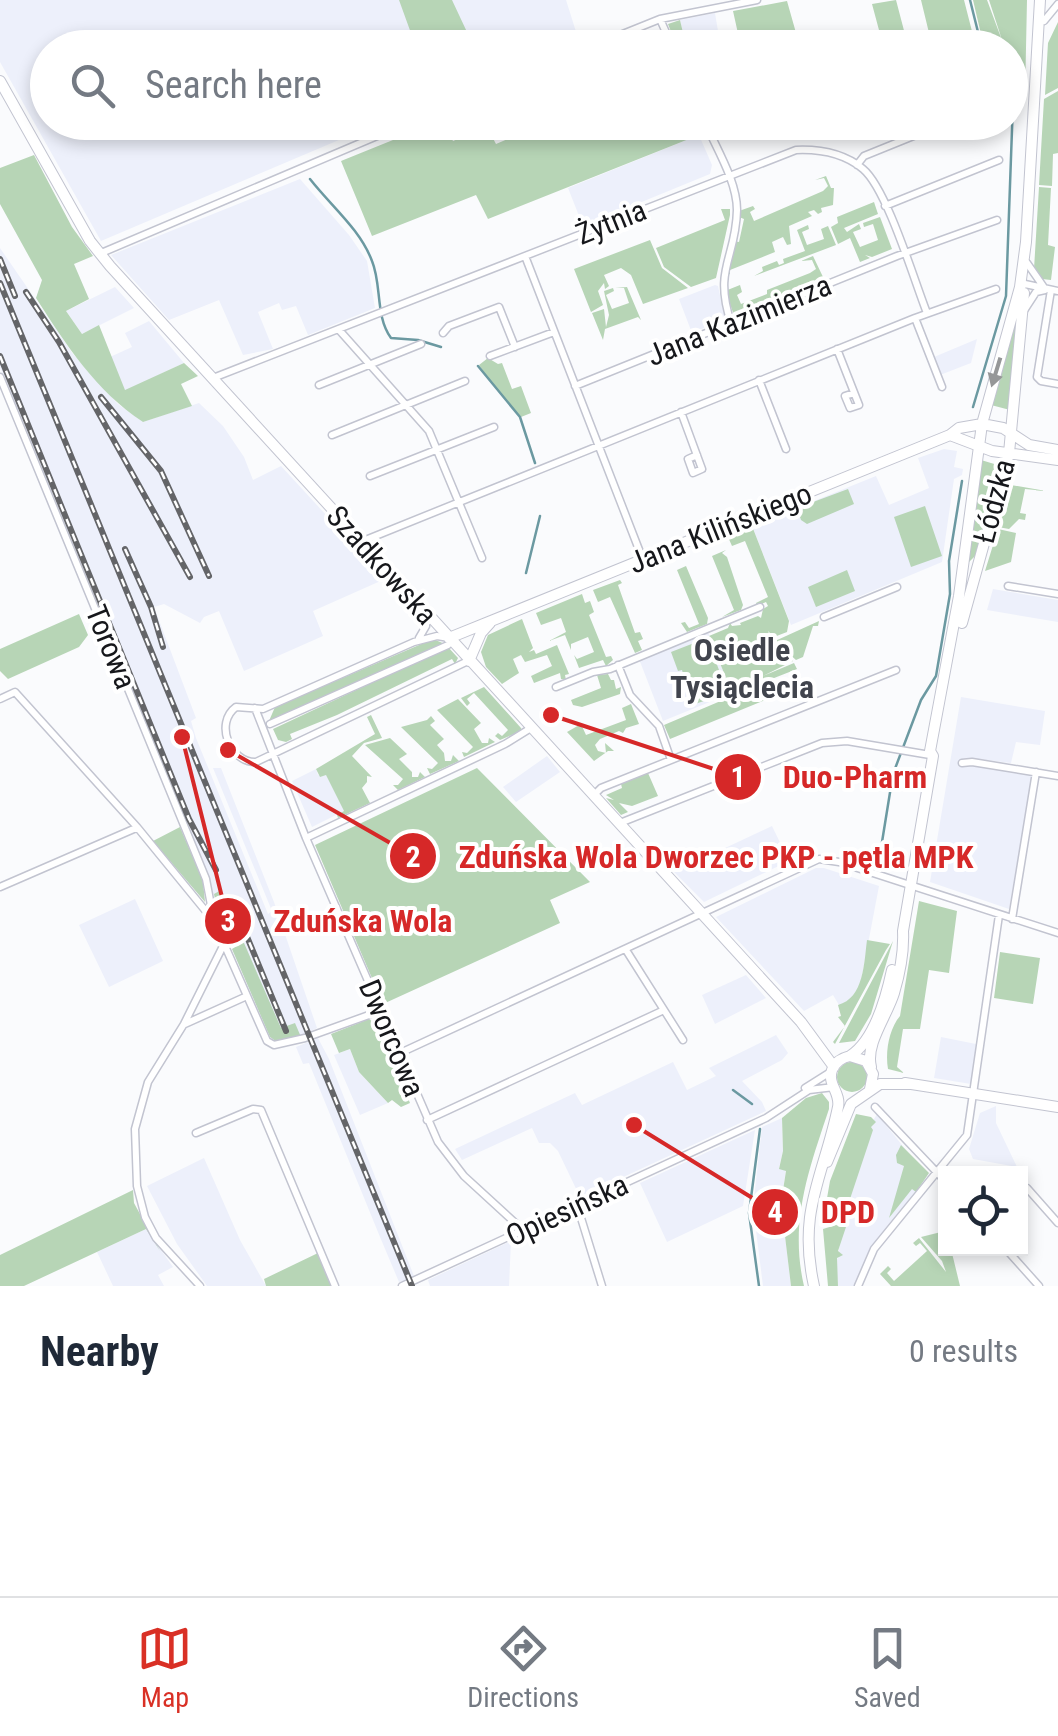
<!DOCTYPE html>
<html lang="en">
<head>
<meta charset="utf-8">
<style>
	body { margin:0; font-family:"Roboto Condensed",sans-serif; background:#f6f6f7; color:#1f2937 }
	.controls { position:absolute; right:30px; bottom:30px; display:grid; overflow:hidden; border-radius:0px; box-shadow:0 5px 15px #0003 }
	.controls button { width:90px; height:90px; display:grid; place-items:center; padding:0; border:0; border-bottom:2px solid #e0e1e3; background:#fff; color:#1f2937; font:50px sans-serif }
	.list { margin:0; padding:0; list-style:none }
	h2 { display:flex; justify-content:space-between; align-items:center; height:130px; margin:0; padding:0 40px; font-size:42px }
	h2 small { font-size:32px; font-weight:400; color:#747a83 }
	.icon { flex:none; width:55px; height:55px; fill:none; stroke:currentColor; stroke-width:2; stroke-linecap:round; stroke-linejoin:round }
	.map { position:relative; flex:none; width:1058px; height:1286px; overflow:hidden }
	.search { position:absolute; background:#fff; box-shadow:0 5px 15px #0003; left:30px; right:30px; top:30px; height:110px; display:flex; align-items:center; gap:25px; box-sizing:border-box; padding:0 35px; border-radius:55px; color:#747a83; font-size:38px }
	.sheet { height:310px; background:#fff }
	nav { display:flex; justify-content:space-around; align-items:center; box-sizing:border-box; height:140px; border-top:2px solid #e0e1e3; background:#fff; font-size:28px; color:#747a83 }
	nav a { display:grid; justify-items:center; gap:5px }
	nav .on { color:#d93025 }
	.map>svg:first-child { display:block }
	.built { fill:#edf0fb }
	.green { fill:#b7d5b6 }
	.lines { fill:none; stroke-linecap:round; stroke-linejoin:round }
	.stream { stroke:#6b99a1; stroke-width:2.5 }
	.street-casing { stroke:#c2c4d0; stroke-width:9 }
	.secondary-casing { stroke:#c2c4d0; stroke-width:12 }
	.street { stroke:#fff; stroke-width:6 }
	.secondary { stroke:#fff; stroke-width:10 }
	.rail-casing { stroke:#646568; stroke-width:6 }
	.rail { stroke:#fff; stroke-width:2.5; stroke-dasharray:8; stroke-linecap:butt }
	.oneway { fill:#969798 }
	.labels { text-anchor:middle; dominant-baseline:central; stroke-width:8; stroke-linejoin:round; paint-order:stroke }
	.street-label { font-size:30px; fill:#16171b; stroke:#fff }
	.neighbourhood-label { font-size:32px; font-weight:bold; fill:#41444d; stroke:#fff }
	.leader { fill:none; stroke:#d62828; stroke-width:4 }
	.callout-dot { fill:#d62828; stroke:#fff; stroke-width:4 }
	.mark-label { font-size:30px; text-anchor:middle; font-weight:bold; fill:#fff }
	.callout-label { font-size:32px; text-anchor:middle; font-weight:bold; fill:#d62828; stroke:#fff; stroke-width:8; stroke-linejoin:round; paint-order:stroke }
</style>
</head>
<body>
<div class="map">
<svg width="1058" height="1286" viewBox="0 0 1058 1286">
	<rect width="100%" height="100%" fill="#fafbfd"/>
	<path class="built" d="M0,0H566L578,38L556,48H48V122L379,123L101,241L0,62Z
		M715,13L718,31L684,37L680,20Z
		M699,135L712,165L710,174L583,226L568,188Z
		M300,179L349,235L367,261L375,308L308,335L296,306L282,310L279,303L258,312L273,349L243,355L219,300L169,320L111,255Z
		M0,248L73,354L118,404L143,422L199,403L223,426L244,457L253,480L281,466L385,579L313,611L323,636L244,671L219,611L204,617L200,623L164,604L154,607L196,718L191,721L196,738L268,914L272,911L213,768H221L274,902L317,1028L302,1036L274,1041L270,1037L232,949L237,946L229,926L221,928L210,881L177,797L0,367Z
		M715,285L718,286L725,319L692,333L679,299Z
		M115,287L134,308L82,334L66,311Z
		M149,321L184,363L125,391L110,357L132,347L125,333Z
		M977,339L971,363L940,375L934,357Z
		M944,449L957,451L954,467L963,469L962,475L954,479L942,562L791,625L752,526L876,476L889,505L929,488L918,458Z
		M993,589L1058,600V622L987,610Z
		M708,632L726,679L716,683L722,697L663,721L639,659Z
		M961,697L1045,711L1040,745L1016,742L1011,763L970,758V763L1032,775L1009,909L930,882Z
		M547,756L560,772L516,802L503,787Z
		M316,769L318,775L326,774L344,811L312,827L292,781Z
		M772,826L789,861L704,902L674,872Z
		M816,868H824L879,886L861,981L847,1011L842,1010L833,995L804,1011L716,917Z
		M135,899L163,961L109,987L79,925Z
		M746,975L766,998L715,1024L702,995Z
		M776,1035L788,1053L782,1060L742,1081L762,1102L766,1111L580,1197L558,1151L550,1143H539L532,1128L462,1160L455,1149L575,1093L582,1105L673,1062L687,1090L716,1076L709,1068Z
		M941,1037L976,1044L971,1084L934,1078Z
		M318,1038L329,1059L414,1276L403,1281L399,1282L380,1237L309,1063L303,1064L296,1047Z
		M350,1049L359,1072L388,1103L360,1115L334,1055Z
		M996,1106V1123L1017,1167L973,1159L969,1149L980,1113Z
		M877,1114L927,1176L872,1248L856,1286H838L836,1267L845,1210L871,1124Z
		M782,1118L783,1151L779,1168L786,1170L781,1203L791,1286H763L753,1207L762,1127Z
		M755,1130L743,1206L667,1242L640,1183Z
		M204,1158L240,1240L266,1286H207L177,1244L147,1186Z
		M146,1229L173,1267L158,1275L164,1286H113L97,1252Z
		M511,1241L509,1286H430L428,1280Z"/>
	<path class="green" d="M399,0H452L474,47H451L447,39L416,47Z
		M896,0L907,42L930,37L921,0H964L976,47H874L883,45L872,4Z
		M973,0H987L1003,43L989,0H1027L1025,96L1014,97L1011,89L1010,48L984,47Z
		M787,1L800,47H741L733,11Z
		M680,20L684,37L718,31L721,45L732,47H677L668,24Z
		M1058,22V88L1045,95L1048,43Z
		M1058,91V153L1053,154L1052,186L1039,185L1044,99Z
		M504,122L694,123L699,135L488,219L476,195L372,236L341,161L435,123H444L453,141L487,127L496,144L510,138Z
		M34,155L72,227L93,256L74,264L89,299L66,311L82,334L99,325L125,390L184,363L198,376L181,384L192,406L143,422C96,391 66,345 36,298L42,280L0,204V168Z
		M826,176L831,188H834L833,205L821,208L822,212L818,214L814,210L808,212L812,216L789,226L791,244L787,245L783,237L772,242L775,252L730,270V274L727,275L734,241L739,242L744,219L739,217V211L753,206L755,209L750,212L754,221L823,191L828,186L824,178L815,180Z
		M1039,187L1051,188L1048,245L1055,247L1051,280L1042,279L1034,269Z
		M874,202L878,214L844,228L847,232L859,224L861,229L853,232L860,247L878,240L873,224L864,227L863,223L880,217L892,249L872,257L865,255L870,258L860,262L850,238L838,244L831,227L838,223L837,217Z
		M721,209H730V215L716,278L691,287L664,267L656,248L725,220Z
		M808,225L809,229L802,232L807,245L824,239L821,229L828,226L836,245L754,276L763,271L762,267L777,261L779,265L784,263L783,259L805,251L797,230Z
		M650,240L662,268L688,288L643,304L631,275L621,268L604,275L609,286L605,289L604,283L598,291L603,305L591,312L574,269Z
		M813,256L823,277L734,315L725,291L740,285L742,292L737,295L741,304L767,294V290L810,273L816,269L812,260L801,261Z
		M627,287L641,320L638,317L605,329L603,340L592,313L604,309L606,327L609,315L604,291L613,288L614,291L606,295L612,309L629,303L624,288H615Z
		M1016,322L1017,323L1010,410L991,405Z
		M488,358L498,364L502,363L512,389L521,386L531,413L521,417L492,384L479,365Z
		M981,460L1001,466L975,556L968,563Z
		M1011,485L1046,491L1025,489L1020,513L1026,514L1025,520L1019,519L1009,529L998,527Z
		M848,489L854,504L807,524L801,520L797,508Z
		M925,506L942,556L911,567L894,517Z
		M752,526L789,621L787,632L774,637L768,631L771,639L775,641L819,621L818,626H813L803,657L796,660L776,642L793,661L721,697L716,683L726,678L709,636L728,628L730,623L732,626L741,625L740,623L758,616L761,618L763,609L768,606L766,602L757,606L756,603L768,597L745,541L732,546L728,537Z
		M998,529L1016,533L1011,562L985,571Z
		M726,550L722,553L727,557L743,605L741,610L722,617L734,610L712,556Z
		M686,566L708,618L707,624L687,632L681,623L685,622L689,628L699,624L677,570Z
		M847,570L855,591L816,607L808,587Z
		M620,580L622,583L618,585L635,633L640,632L643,639L638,641L642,650L635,653L610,597L598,602L593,590Z
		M582,594L585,603L590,601L594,612L589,615L606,657L611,656L613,660L606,666L603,660L579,668L574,655L577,659L594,652L588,637L571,644V650L565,635L549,641L566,632L561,618L541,625L536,613Z
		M79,614L88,635L79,647L8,679L0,671V649Z
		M522,619L533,648L529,652L534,650L536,654L557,645L569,674L565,675L566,680L561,679L560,673L534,683L531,676L552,666L547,655L525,662L521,655L513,659L519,673L502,684L486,667L481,652L488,635Z
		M707,638L722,678L699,687L704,701L692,705L682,670L678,671L671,652Z
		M433,639L445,644L269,721L275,707Z
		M448,647L458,658L455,664L452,659L337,715L290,734L292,739L286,742L278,740L273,729Z
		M794,663L797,669L764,682L770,698L670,739L664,725L756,686L763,676Z
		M608,674L611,680H614L616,689L621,687L620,694L582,707L573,705L571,700L601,688L597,675Z
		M484,687L521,728V731L500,740L495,736L498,733L502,736L508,730L474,693L467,699L470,703L467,706L461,698Z
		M458,699L481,723L474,729L482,743H488L489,738L495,742L464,757L462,752L467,753L473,747L437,710Z
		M631,704L639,724L626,728L623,733L619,731L600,739L595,745L598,751L606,753L605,743L614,751H608L594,761L567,732L581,724L586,735L626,720L622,708Z
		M371,715L382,738L364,743L352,756L372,777L367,776V782L362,788L370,803L338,818L337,815L344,811L326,775L320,777L316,769L375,734L367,717Z
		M431,716L435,721L430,725L444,739L437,745L444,753L445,761H451L453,755L459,761L430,774L427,768L432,769L438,763L401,727L427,720Z
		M390,738L407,754L399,759L412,772V777H418L420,772L425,777L398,790L393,785H398L403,779L365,745Z
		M477,768L590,882L550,900L560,923L383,1004L315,845Z
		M648,773L658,796L632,806L619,803L628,812L621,815L606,798L614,800L606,795L622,788L621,784Z
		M180,827L203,881L205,902L153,841Z
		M221,890L281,1028L295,1023L301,1037L277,1042L270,1037L232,949L237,946L229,926L221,928L214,894Z
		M919,901L957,911L949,973L929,970L920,1029H903L897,1067L904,1073L888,1069C885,1052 889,1029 900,1016Z
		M867,940L890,944L886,950L835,1044L833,1042L845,1026L838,1017L841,1016L838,1005C864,998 864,963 867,940Z
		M893,941L871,1014L855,1041L839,1043Z
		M1000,952L1040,958L1033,1004L994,998Z
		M369,1019L377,1025L410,1103L401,1107L392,1100L388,1103L359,1072L350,1049L339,1053L331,1034Z
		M837 1077a15 15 0 1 1 30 0a15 15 0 1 1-30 0Z
		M822,1093L829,1102V1109C809,1169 789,1222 804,1286H791L781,1203L786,1171L779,1169L783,1151L782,1118L806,1098Z
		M856,1114L871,1117L876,1122L871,1127L873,1130L844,1217L823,1221L830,1181Z
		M901,1145L929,1173L916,1192L912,1189L889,1218L904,1166L897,1163L896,1155Z
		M133,1190L134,1203L160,1251L146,1229L24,1286H0V1255Z
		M836,1225L846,1227L838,1251L843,1255L837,1258L838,1286H828L823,1229Z
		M945,1231L946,1248L951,1249L960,1286H891L880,1274L888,1266L891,1269L887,1273L894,1281L927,1251L920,1243L916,1246L913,1243L919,1238L946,1272L942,1261L921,1237Z
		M318,1253L332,1286H266L264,1279Z"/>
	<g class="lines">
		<path class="stream" d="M970,0L982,48
			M310,179C331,206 360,229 372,261C382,285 375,316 391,338L418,340L441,347
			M478,366L520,417L535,463
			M973,407L1006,296L1013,102L1010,92
			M526,573L540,516
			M882,842L893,774L921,700L936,676L950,594L949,561L962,481
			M733,1090L752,1104
			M759,1286L749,1213L760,1129"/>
		<g class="street-casing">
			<path id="street" d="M660,19L673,48
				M1044,21L1058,4
				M588,48L660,19L757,0
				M705,122C716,148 737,181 737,210C736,259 713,268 731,323
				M857,165L864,156L948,122
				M885,206L999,160
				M99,254L410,122
				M525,256L643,560
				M1027,263L1043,286
				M1021,287L1025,284L1058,291
				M1051,290L1037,377L1041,381L1058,384
				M1023,312L1036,292L1045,290
				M915,318L942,387
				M340,331L429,431L482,558
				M443,333L449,326L499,307L515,347
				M837,349L859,405L850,408L845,396L854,393
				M490,356L554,332
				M0,377L206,879L214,921L267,1041L274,1045L305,1038L380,1011
				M213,378L796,150C820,149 845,154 863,169C887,189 914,280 927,313
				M759,380L786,449
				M319,385L421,344
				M575,386L897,256L997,220
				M681,412L702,469L693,473L688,459L697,455
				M332,435L465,381
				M370,476L494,427
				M363,541L915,318L996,289
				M1008,586L1058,594
				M824,617L897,587
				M419,638L426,626V613
				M449,638L437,636L414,642L263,709L236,707C214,723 230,763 256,762L468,661
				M618,665L630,695L659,726L671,760
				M556,687L593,672L610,669L760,607
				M0,699L15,692L137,827L213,920
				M255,708L306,838L438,1142L464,1176L523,1230
				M270,724L448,645
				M962,763L972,762L1058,776
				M593,796L601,788L896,670
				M620,823L822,743L847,741L930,755
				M306,838L505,744L531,728
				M0,887L136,828
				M1012,919L1036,772
				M626,950L683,1040
				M185,1024L247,996
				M398,1054L819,859L839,862L1058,933
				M805,1088L832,1071
				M875,1107L946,1182
				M427,1120L664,1010
				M196,1133L253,1109L261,1110L335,1286
				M1020,1186L1027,1188L1058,1223
				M577,1205L602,1286
				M1005,1248L1039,1286
				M200,1286L156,1238L145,1217L137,1186L135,1129L148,1082L184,1024L224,944
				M402,1286L766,1118L809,1090L834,1087
				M858,1286L874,1249L967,1135L999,915"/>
		</g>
		<g class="secondary-casing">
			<path id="secondary" d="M0,81L90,241L110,266L801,1022L834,1067
				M950,435L992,451L1058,460
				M962,623L1009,453L1024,293
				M449,638L950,435L959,428L982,424L1003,428L1029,445L1058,450
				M469,661L481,633L490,623
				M850,1056C875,1040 886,998 892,970
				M871,1067C865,1044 887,1016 894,993C900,973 904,952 903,931L933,756L930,751L959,596L982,424L1020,287L1026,242L1040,0
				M905,1083L1058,1107
				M827,1162L851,1104L880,1084H910
				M814,1286C797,1210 824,1176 838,1107C841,1093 827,1084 832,1070C836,1061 842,1058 850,1056L866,1061L873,1074L870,1089"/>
		</g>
		<use href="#street" class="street"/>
		<use href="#secondary" class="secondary"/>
		<g class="rail-casing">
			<path id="rail" d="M0,259L15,296
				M0,283L412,1286
				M26,292L59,342L190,577
				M0,356L189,819L216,870
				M101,397L161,471L209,576
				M125,549L151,607L163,647
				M231,898L286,1031"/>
		</g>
		<use href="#rail" class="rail"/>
	</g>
	<defs><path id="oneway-solid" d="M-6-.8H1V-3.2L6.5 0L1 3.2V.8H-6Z" transform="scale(2.5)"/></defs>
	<use class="oneway" href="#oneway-solid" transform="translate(996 372) rotate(107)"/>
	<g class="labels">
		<g class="street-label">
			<text transform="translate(611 222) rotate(-22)">Żytnia</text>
			<text transform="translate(739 320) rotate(-22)">Jana Kazimierza</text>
			<text transform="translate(994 501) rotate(-75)">Łódzka</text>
			<text transform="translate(720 528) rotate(-22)">Jana Kilińskiego</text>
			<text transform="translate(382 565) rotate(48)">Szadkowska</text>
			<text transform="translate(111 647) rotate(68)">Torowa</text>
			<text transform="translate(392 1038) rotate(67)">Dworcowa</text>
			<text transform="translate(567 1210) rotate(-25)">Opiesińska</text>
		</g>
		<g class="neighbourhood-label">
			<text x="742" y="650">Osiedle<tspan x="742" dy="37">Tysiąclecia</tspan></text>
		</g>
	</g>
	<path class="leader" d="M551 715L738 777M228 750L413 856M182 737L228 921M634 1125L775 1212"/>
	<g class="callout-dot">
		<circle cx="551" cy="715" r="10"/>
		<circle cx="228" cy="750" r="10"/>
		<circle cx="182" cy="737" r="10"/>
		<circle cx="634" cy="1125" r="10"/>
		<circle cx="738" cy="777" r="25"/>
		<circle cx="413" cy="856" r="25"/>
		<circle cx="228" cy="921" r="25"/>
		<circle cx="775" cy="1212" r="25"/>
	</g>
	<g class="mark-label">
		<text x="738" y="787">1</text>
		<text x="413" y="867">2</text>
		<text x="228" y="931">3</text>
		<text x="775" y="1222">4</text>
	</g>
	<g class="callout-label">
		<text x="855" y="788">Duo-Pharm</text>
		<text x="716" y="868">Zduńska Wola Dworzec PKP - pętla MPK</text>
		<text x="363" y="932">Zduńska Wola</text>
		<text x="848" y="1223">DPD</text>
	</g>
</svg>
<div class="controls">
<button><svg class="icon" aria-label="locate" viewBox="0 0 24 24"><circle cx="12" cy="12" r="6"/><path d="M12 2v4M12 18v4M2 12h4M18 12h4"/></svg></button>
</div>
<div class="search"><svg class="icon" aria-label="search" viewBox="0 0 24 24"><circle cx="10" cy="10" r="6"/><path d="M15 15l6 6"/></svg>Search here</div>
</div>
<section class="sheet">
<h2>Nearby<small>0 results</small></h2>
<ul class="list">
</ul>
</section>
<nav>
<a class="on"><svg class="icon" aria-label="map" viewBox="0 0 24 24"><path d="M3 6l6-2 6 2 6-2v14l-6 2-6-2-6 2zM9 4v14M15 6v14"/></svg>Map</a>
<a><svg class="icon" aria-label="directions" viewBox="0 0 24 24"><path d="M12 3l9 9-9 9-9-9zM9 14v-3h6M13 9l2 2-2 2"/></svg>Directions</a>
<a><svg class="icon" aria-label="saved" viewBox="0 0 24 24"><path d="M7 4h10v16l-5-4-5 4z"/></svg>Saved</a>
</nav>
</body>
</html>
